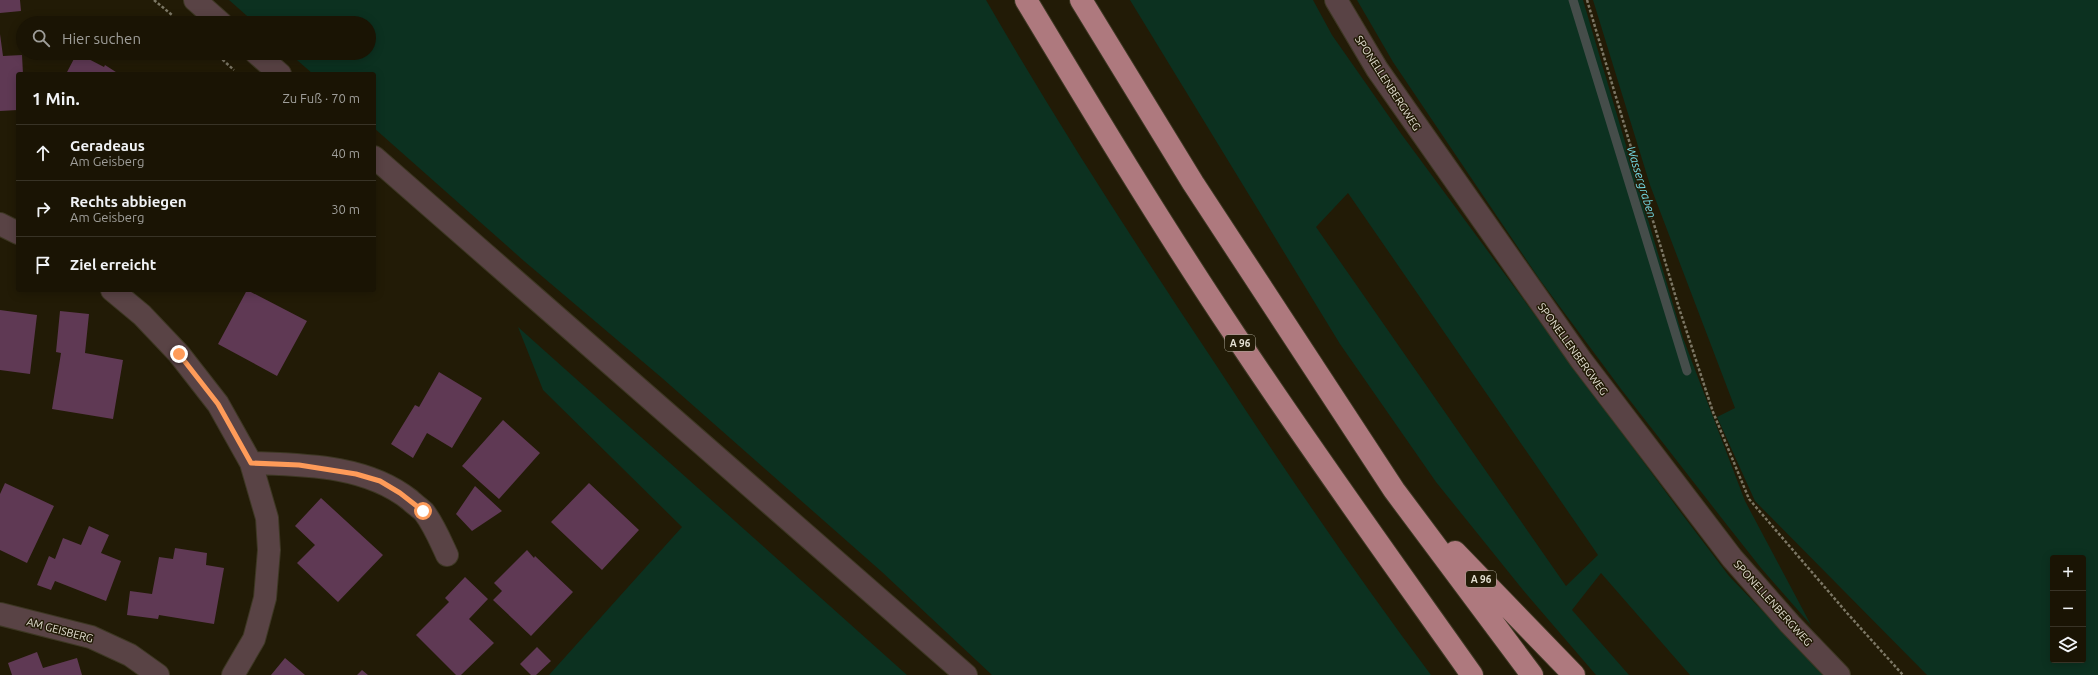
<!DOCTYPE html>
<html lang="de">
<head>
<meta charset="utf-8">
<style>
	body { margin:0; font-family:Ubuntu,sans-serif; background:#272113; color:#f1f3f6 }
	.controls { position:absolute; right:12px; bottom:12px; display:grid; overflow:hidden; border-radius:4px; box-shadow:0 2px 10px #0003 }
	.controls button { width:36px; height:36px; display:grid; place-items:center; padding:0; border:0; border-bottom:1px solid #383326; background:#1a1404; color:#f1f3f6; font:20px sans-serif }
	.stop { position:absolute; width:12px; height:12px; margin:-9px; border:3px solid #fe9b59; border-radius:50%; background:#fff }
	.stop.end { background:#fe9b59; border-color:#fff; box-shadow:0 1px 4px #0008 }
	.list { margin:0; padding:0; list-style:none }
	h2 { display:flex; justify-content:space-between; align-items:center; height:52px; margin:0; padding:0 16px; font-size:17px }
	h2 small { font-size:13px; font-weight:400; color:#9f9e9a }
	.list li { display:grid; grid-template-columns:26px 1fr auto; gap:12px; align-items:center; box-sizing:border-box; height:56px; padding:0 16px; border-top:1px solid #383326 }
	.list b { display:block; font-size:15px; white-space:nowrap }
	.list p { margin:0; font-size:13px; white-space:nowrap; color:#9f9e9a }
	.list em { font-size:13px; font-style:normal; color:#9f9e9a }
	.icon { flex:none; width:22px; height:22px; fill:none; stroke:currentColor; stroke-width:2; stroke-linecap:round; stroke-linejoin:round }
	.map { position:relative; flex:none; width:2098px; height:675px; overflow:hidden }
	.search { position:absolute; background:#1a1404; box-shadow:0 2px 10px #0003; left:16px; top:16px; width:360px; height:44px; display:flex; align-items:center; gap:10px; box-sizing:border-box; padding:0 14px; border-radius:22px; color:#9f9e9a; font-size:15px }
	.panel { position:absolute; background:#1a1404; box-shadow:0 2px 10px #0003; left:16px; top:72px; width:360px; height:220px; border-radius:4px }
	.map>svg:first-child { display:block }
	.green { fill:#0c3120; fill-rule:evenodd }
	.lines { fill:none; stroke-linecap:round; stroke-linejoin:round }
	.stream { stroke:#454d4a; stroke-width:9 }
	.building { fill:#5f3954 }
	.minor-casing { stroke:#3d3723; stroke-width:24 }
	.tertiary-casing { stroke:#3d3723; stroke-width:24 }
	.motorway-casing { stroke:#3d3723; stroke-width:24 }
	.path { stroke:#7c7765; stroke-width:2.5; stroke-dasharray:3 2; stroke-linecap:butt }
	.minor { stroke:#594345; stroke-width:22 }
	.tertiary { stroke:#594345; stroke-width:22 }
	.motorway { stroke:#ae797e; stroke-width:22 }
	.route { stroke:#fe9b59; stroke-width:5 }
	.labels { text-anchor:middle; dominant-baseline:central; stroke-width:3; stroke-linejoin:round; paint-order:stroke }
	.shield { fill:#221b06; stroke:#aaa696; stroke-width:1 }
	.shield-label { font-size:10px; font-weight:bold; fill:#e5e1d4 }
	.street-label { font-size:11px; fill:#e5e1d4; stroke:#221b06 }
	.water-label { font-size:12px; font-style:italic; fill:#74dae5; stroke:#221b06 }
</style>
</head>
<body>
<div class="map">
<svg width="2098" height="675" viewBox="0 0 2098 675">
	<rect width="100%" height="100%" fill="#221b06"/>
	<path class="green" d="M229,0H986C1058,125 1138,248 1218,368C1286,472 1356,575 1431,675H992L882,572L662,378L524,261L374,128V74H313L289,53H369V23H255Z
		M1130,0H1313L1332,35L1402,135L1682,514L1729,576L1824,675H1690L1601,573L1572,610L1629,675H1596L1523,590L1436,482L1340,344ZM1348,193L1598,555L1566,586L1316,227Z
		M1357,0H1583L1683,338L1745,501L1811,625L1761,568L1727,525L1621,389L1540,280L1393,62Z
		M1593,0H2098V675H1927L1755,501L1717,417L1735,408L1650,185ZM2053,558H2083V660H2053Z
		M518,327L907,675H549L682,527L543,390Z"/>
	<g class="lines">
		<path class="stream" d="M1573,0L1687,371"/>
	</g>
	<path class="building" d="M0,0H20L21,11L0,13Z
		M0,34L3,56L22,55L23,74H18V110L0,111Z
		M77,53L104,67L105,65L119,74H66Z
		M247,290L307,321L277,376L218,344Z
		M0,310L37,315L30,374L0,370Z
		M60,311L89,314L85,353L123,360L113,419L52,409L61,353L56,352Z
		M439,372L482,398L452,448L427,433L413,458L391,444L415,405L419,407Z
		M503,420L540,453L499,499L462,466Z
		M5,483L54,506L27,563L0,550V494Z
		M589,483L639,530L602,570L551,522Z
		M475,486L502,511L472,531L456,514Z
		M321,498L383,555L338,602L297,563L315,545L295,526Z
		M89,526L109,535L101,553L121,561L106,601L55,581L51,590L37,585L49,556L55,559L63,538L81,545Z
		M175,548L207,553L206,565L224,568L214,624L159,615L158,619L127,615L130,591L152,594L159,557L173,559Z
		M527,550L534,558L535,556L573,592L531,636L493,600L502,591L494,583Z
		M465,577L488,599L469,619L494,643L461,675H456L416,635L449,602L445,598Z
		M537,647L551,661L536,675H531L520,664Z
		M37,652L43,668L77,658L82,675H12L8,663Z
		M285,658L305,675H271Z
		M362,670L368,675H357Z"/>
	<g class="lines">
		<g class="minor-casing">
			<path id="minor" d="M0,224L18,233
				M112,290L142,315L179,354L218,404L251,463L267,518L269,550L265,598L254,639L233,675
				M251,463C305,465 366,465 410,500C414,504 420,508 424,512C434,525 440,540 447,555
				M0,614L91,637L130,655L158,675"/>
		</g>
		<g class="tertiary-casing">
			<path id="tertiary" d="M195,0L221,23
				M1336,0L1377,69L1581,360L1732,558L1790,624L1839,675
				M256,53L280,74
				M374,157L966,675"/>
		</g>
		<g class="motorway-casing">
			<path id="motorway" d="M1026,0C1094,113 1162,226 1235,335C1311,450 1392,562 1472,675
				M1081,0L1193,183L1394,490L1532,675
				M1455,552L1574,675"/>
		</g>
		<path class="path" d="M154,0L172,15
			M1587,0L1679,308L1713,412L1749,499L1847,613L1903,675
			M215,53L234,70"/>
		<use href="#minor" class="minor"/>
		<use href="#tertiary" class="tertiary"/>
		<use href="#motorway" class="motorway"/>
	</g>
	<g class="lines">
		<path class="route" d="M179,354L218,404L251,463L299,465L356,474L380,481L400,493L423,511"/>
	</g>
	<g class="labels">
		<g class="shield">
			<rect x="1225" y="335" width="30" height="16" rx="3"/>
			<rect x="1466" y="571" width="30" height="16" rx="3"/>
		</g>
		<g class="shield-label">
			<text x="1240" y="343">A 96</text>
			<text x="1481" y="579">A 96</text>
		</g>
		<g class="street-label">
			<text transform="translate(1388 83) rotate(57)">SPONELLENBERGWEG</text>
			<text transform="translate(1573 349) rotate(54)">SPONELLENBERGWEG</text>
			<text transform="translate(1773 603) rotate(48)">SPONELLENBERGWEG</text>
			<text transform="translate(60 630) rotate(15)">AM GEISBERG</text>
		</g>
		<g class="water-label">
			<text transform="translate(1642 182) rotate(73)">Wassergraben</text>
		</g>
	</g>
</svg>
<div class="controls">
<button>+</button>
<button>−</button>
<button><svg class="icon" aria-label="layers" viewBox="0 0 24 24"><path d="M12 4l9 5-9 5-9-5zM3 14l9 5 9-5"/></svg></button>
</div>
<div class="stop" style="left:423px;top:511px"></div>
<div class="stop end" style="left:179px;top:354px"></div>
<div class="search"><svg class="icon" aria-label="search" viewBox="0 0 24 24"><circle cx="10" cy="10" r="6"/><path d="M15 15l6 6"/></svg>Hier suchen</div>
<section class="panel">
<h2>1 Min.<small>Zu Fuß · 70 m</small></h2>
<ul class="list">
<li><svg class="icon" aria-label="ahead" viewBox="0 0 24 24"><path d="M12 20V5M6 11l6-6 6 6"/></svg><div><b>Geradeaus</b><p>Am Geisberg</p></div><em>40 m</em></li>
<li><svg class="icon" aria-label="right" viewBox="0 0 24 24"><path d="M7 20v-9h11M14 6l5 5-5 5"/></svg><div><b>Rechts abbiegen</b><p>Am Geisberg</p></div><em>30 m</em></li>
<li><svg class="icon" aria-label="arrive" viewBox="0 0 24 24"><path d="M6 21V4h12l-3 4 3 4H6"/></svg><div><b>Ziel erreicht</b></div></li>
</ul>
</section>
</div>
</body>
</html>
